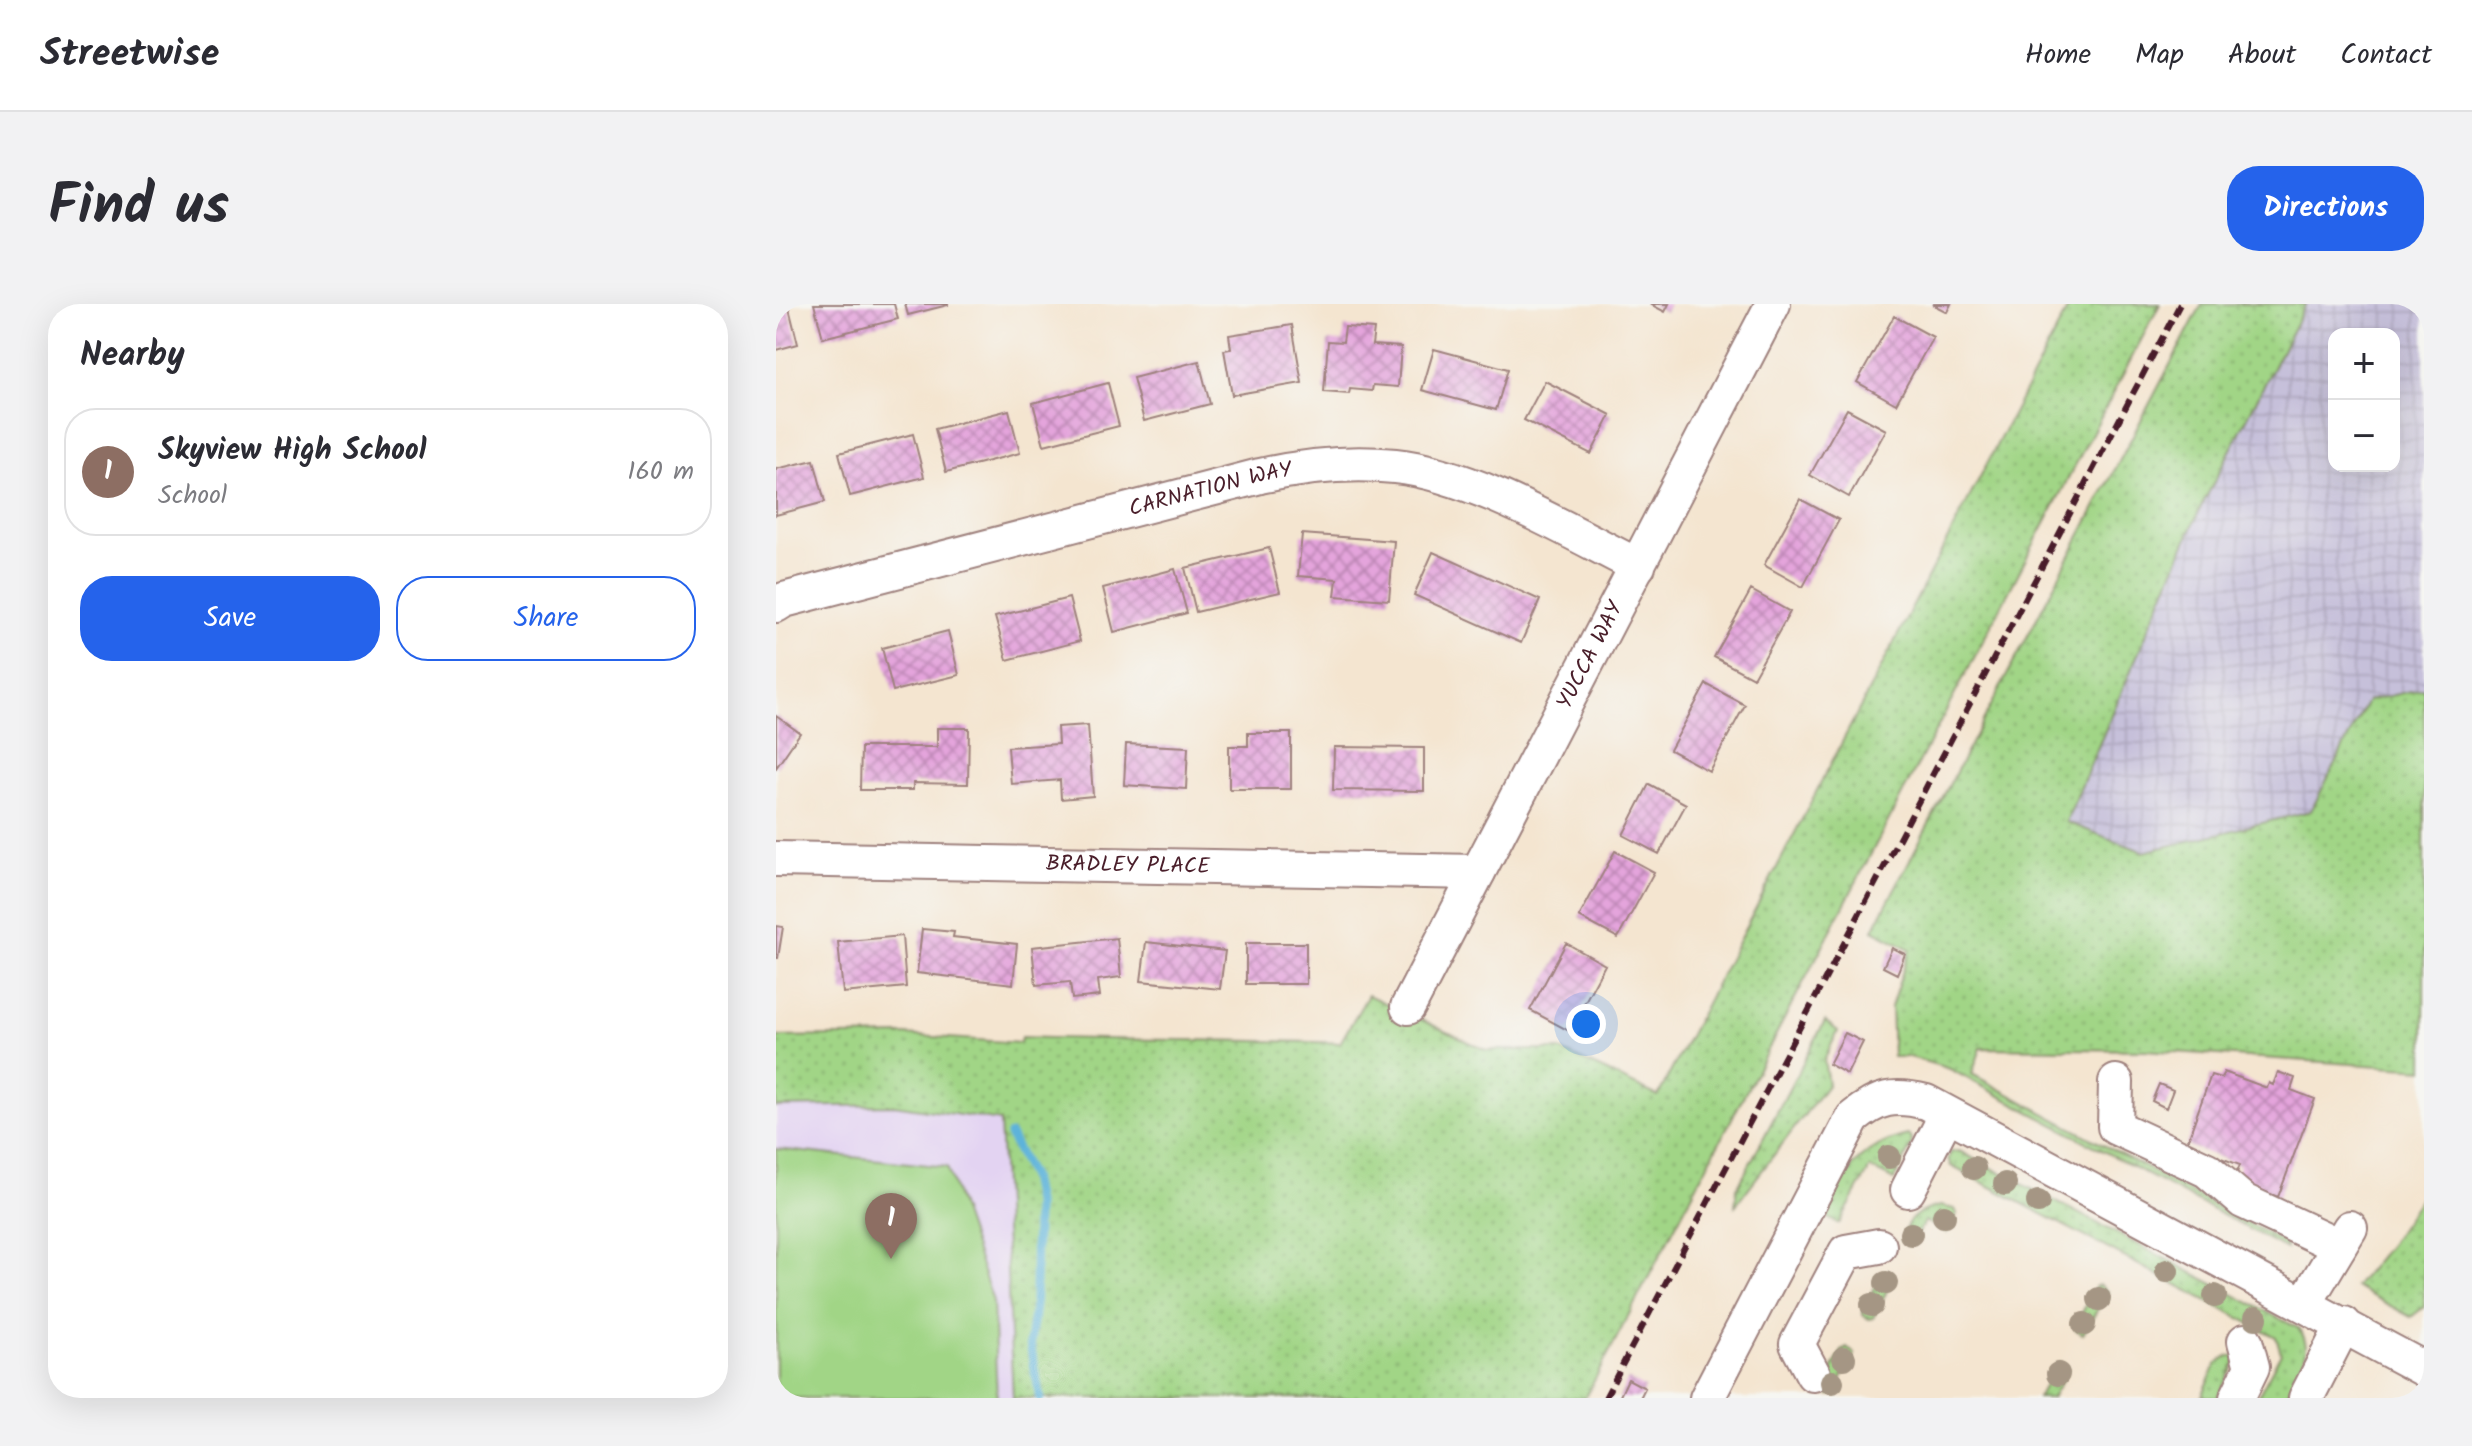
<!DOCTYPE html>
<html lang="en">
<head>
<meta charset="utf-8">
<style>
	body { margin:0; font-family:Kalam,sans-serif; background:#f2f2f3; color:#2b2b33 }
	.controls { position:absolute; right:24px; top:24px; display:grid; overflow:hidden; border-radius:16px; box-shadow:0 8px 32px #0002 }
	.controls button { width:72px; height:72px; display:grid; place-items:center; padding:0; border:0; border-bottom:2px solid #e1e1e2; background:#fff; color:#2b2b33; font:40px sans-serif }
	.you { position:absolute; left:810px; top:720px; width:28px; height:28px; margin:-20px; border:6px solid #fff; border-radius:50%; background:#1a73e8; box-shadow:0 0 0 12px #1a73e833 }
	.badge { display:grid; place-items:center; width:52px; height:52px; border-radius:50%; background:#2563eb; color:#fff; font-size:26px; font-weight:700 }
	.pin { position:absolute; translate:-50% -66px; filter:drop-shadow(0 2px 4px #0008) }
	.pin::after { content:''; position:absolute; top:42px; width:28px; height:24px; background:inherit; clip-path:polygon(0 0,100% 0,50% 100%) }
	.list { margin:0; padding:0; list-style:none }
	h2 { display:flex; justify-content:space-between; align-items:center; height:104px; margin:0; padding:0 32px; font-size:34px }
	h2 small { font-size:26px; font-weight:400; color:#7c7c81 }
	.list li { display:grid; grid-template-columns:52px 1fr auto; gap:24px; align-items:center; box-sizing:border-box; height:128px; margin:0 16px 16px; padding:0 16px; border:2px solid #e1e1e2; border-radius:32px }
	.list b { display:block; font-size:30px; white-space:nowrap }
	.list p { margin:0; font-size:26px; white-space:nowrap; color:#7c7c81 }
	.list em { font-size:26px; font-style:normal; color:#7c7c81 }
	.actions { display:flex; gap:16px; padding:24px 32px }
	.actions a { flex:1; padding:18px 0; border:2px solid #2563eb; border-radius:32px; text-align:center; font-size:28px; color:#2563eb }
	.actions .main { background:#2563eb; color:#fff }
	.map { position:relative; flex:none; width:1648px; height:1094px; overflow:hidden; border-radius:32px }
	header { display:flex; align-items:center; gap:48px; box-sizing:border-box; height:112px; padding:0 40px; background:#fff; border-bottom:2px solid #e1e1e2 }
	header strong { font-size:38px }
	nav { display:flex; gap:44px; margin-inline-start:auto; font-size:28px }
	.intro { display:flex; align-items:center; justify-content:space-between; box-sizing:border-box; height:192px; padding:0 48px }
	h1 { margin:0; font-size:56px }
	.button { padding:20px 36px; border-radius:32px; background:#2563eb; color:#fff; font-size:28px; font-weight:700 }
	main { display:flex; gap:48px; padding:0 48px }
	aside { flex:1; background:#fff; border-radius:32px; box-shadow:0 8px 32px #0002 }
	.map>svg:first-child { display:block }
	.built { fill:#e3d3f2 }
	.industrial { fill:url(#industrial-grid); fill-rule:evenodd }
	.grass { fill:url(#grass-dots); stroke:#767a58; stroke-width:2 }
	.garden { fill:#a1d586; stroke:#767a58; stroke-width:2 }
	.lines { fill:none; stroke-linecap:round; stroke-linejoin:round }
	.stream { stroke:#5db3da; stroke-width:9 }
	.building { fill:url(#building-cross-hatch) }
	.minor-casing { stroke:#9f827e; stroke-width:38 }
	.minor { stroke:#fff; stroke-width:34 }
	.rail { stroke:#4a1f2b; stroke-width:6; stroke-dasharray:12 6; stroke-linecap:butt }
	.tree { fill:#a59684 }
	.labels { text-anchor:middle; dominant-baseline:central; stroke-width:7; stroke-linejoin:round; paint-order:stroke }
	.street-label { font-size:22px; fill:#4a1f2b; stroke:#f6f6f2 }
</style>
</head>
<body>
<header>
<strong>Streetwise</strong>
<nav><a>Home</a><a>Map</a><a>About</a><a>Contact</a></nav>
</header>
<div class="intro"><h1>Find us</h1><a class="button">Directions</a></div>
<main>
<aside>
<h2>Nearby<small></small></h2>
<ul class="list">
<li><span class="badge" style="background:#8d6e63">1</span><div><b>Skyview High School</b><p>School</p></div><em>160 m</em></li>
</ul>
<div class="actions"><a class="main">Save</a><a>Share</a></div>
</aside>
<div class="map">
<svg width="1648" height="1094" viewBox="0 0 1648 1094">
	<defs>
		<pattern id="industrial-grid" width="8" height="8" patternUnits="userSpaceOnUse" patternTransform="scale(2)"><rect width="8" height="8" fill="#c6c0da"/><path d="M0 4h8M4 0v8" fill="none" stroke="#aca5bb"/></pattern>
		<pattern id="grass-dots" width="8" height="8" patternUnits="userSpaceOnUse" patternTransform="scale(2)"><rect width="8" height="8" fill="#a1d586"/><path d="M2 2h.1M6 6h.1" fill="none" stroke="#8cb674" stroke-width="1.8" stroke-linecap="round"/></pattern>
		<pattern id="building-cross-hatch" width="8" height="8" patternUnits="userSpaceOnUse" patternTransform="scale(2)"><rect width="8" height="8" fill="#e4a4dc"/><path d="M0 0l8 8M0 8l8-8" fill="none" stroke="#bb85b3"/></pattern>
	</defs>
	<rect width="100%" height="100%" fill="#f6f6f2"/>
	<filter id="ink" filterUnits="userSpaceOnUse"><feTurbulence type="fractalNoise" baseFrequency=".0125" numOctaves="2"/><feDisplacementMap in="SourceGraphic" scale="16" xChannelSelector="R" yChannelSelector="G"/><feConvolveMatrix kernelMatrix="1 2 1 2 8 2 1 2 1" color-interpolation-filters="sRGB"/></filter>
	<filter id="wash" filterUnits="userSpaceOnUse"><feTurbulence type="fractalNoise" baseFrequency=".006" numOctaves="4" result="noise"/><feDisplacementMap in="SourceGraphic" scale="32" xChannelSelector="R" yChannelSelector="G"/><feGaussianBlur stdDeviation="1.8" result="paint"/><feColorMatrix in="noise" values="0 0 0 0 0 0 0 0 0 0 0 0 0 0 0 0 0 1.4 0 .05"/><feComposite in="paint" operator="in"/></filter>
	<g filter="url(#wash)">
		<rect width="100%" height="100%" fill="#f4e5d0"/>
		<path class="built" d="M118,801L224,817L237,1094H0V803Z"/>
		<path class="industrial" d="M1530,0H1648V384L1591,397L1535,507L1368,548L1289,519L1423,207ZM1558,30H1618V162H1558Z"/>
		<path class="grass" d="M1294,0H1384L809,1094H237L224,817L118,801L0,803V733L128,731L244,739L245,733C351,737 458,735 564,739L592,691L710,746H784L882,792Z
			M1426,0H1530L1423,207L1290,518L1368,548L1535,507L1591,397L1648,384V765L1369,746L1205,744L1196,770L1509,939L1510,945L1174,765L1134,753H1117L1115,703L1134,645L1097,626Z
			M1049,717L1062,727L1048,756L1052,780L959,902L961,884Z
			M1132,831L1136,836L1135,842L1118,876L1094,864L1063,920L1049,912C1072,868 1078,844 1132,831Z
			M1183,847L1522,1024C1542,1046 1520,1072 1509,1094H1481L1505,1049L1500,1033L1175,862L1172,855L1175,848Z
			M1648,889V1003L1635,1013L1579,983L1613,941Z
			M1164,902L1179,905L1181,910L1171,929L1149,917L1137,938L1128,935C1128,913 1146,906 1164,902Z
			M1111,968L1118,973L1097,1014L1093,1015L1087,1011V1005L1106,971Z
			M1324,981L1332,988L1307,1030L1299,1025V1022L1320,982Z
			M1071,1044L1079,1050L1057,1091H1054L1048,1087V1081L1066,1047Z
			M1453,1052L1460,1053V1057L1441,1094L1426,1092L1441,1059Z
			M1284,1058L1292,1065L1276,1094H1262L1281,1059Z"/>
		<path class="garden" d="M0,845L171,863L217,997L221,1094H0Z"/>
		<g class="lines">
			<path class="stream" d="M234,831L255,873L260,899L259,1001L254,1039L264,1094"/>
		</g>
		<g id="blocks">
			<path class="building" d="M0,0H12L22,40L0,46Z
				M38,0H118L122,15L47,34Z
				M129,0H172V1L132,11Z
				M874,0H893L889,8Z
				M1156,0H1175L1171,8Z
				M1118,12L1157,33L1120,100L1081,78Z
				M516,21L526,79L456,91L448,46L455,45L453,31Z
				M569,23L598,25L596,41L625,43L622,83L597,81L596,87L574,85L573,90L548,88L552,37L567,38Z
				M658,45L732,65L720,106L646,86Z
				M423,57L434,100L368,117L357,74Z
				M769,77L835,111L815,150L748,116Z
				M332,79L343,122L268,141L257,99Z
				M1071,105L1110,126L1073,193L1034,171Z
				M233,106L244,149L170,168L159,125Z
				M137,130L148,173L74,192L63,149Z
				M38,156L49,198L0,211V165Z
				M1024,195L1063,216L1027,283L988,261Z
				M526,230L618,237L613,296L559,292L561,275L522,272Z
				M493,244L504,288L420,308L409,264Z
				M657,248L764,296L745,339L638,291Z
				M399,265L411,309L338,328L327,284Z
				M975,286L1014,308L977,374L938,353Z
				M293,294L304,337L231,356L219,313Z
				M172,327L183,371L117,387L106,344Z
				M930,380L969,401L933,467L894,446Z
				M0,412L24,429L0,464Z
				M312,421L317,492L285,495L284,476L235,480L232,443L282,440L281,423Z
				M161,424H193L192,480L137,479V486H84L85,443H161Z
				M472,429H515V485H453V442H472Z
				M350,440L412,443L410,485L348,481Z
				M558,443L648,444V487L557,486Z
				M873,480L910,500L883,550L847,531Z
				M839,547L878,568L842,634L803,613Z
				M0,622L7,623L2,654H0Z
				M146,625L178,628L177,633L241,640L237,680L141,669Z
				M126,632L130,683L67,689L62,638Z
				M341,634L345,673L322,676L324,692L296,695L294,678L260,681L256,643Z
				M370,638L449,647L444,685L365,677Z
				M470,639H530V680H470Z
				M790,639L829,661L793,727L754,706Z
				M1116,644L1129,650L1121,670L1107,663Z
				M1069,729L1087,738L1071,770L1053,760Z
				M1448,768L1491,784L1493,779L1497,781L1502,768L1519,774L1515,786L1539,795L1502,893L1458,876L1464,861L1410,841L1435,771L1445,774Z
				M1383,780L1397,786L1390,804L1376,797Z
				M852,1075L869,1084L864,1094H843Z"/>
		</g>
	</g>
	<g filter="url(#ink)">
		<use href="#blocks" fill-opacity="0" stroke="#9f827e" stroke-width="2"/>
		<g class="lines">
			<g class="minor-casing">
				<g id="minor">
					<path id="s1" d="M0,301L8,296L484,172C529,162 573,157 619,162C697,170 792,227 862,262"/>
					<path id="s2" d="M0,555L702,568"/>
					<path id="s3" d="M632,703L997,0"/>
					<path d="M1340,778L1339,823L1431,866L1467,897L1563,942"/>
					<path d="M1132,886L1171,810"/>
					<path d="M1529,999L1574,924"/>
					<path d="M1037,1070L1021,1040L1070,948L1103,942"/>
					<path d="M931,1094L1077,814C1102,793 1118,790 1150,798L1648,1065"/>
					<path d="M1461,1094L1476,1063L1469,1037"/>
					<path d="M1530,1094L1568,1020"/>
				</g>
			</g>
			<use href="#minor" class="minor"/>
			<path class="rail" d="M829,1094L1404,0"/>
		</g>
		<g class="tree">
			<circle cx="1113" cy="853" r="12"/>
			<circle cx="1198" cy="864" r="12"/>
			<circle cx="1229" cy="880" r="12"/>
			<circle cx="1262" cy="898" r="12"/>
			<circle cx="1168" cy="912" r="12"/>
			<circle cx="1135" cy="930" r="12"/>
			<circle cx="1391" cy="967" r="12"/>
			<circle cx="1110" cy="979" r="12"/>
			<circle cx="1439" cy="992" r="12"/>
			<circle cx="1323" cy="995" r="12"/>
			<circle cx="1096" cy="1001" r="12"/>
			<circle cx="1480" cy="1014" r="12"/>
			<circle cx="1308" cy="1020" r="12"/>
			<circle cx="1068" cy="1054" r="12"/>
			<circle cx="1282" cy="1070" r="12"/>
			<circle cx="1056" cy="1078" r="12"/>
		</g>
	</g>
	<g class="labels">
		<g class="street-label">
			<text stroke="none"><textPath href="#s1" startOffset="450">CARNATION WAY</textPath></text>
			<text stroke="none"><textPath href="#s3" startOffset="396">YUCCA WAY</textPath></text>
			<text stroke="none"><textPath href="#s2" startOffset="352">BRADLEY PLACE</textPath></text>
		</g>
	</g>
</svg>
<div class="controls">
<button>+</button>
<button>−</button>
</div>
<div class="you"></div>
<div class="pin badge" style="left:115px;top:955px;background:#8d6e63">1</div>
</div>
</main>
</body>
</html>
